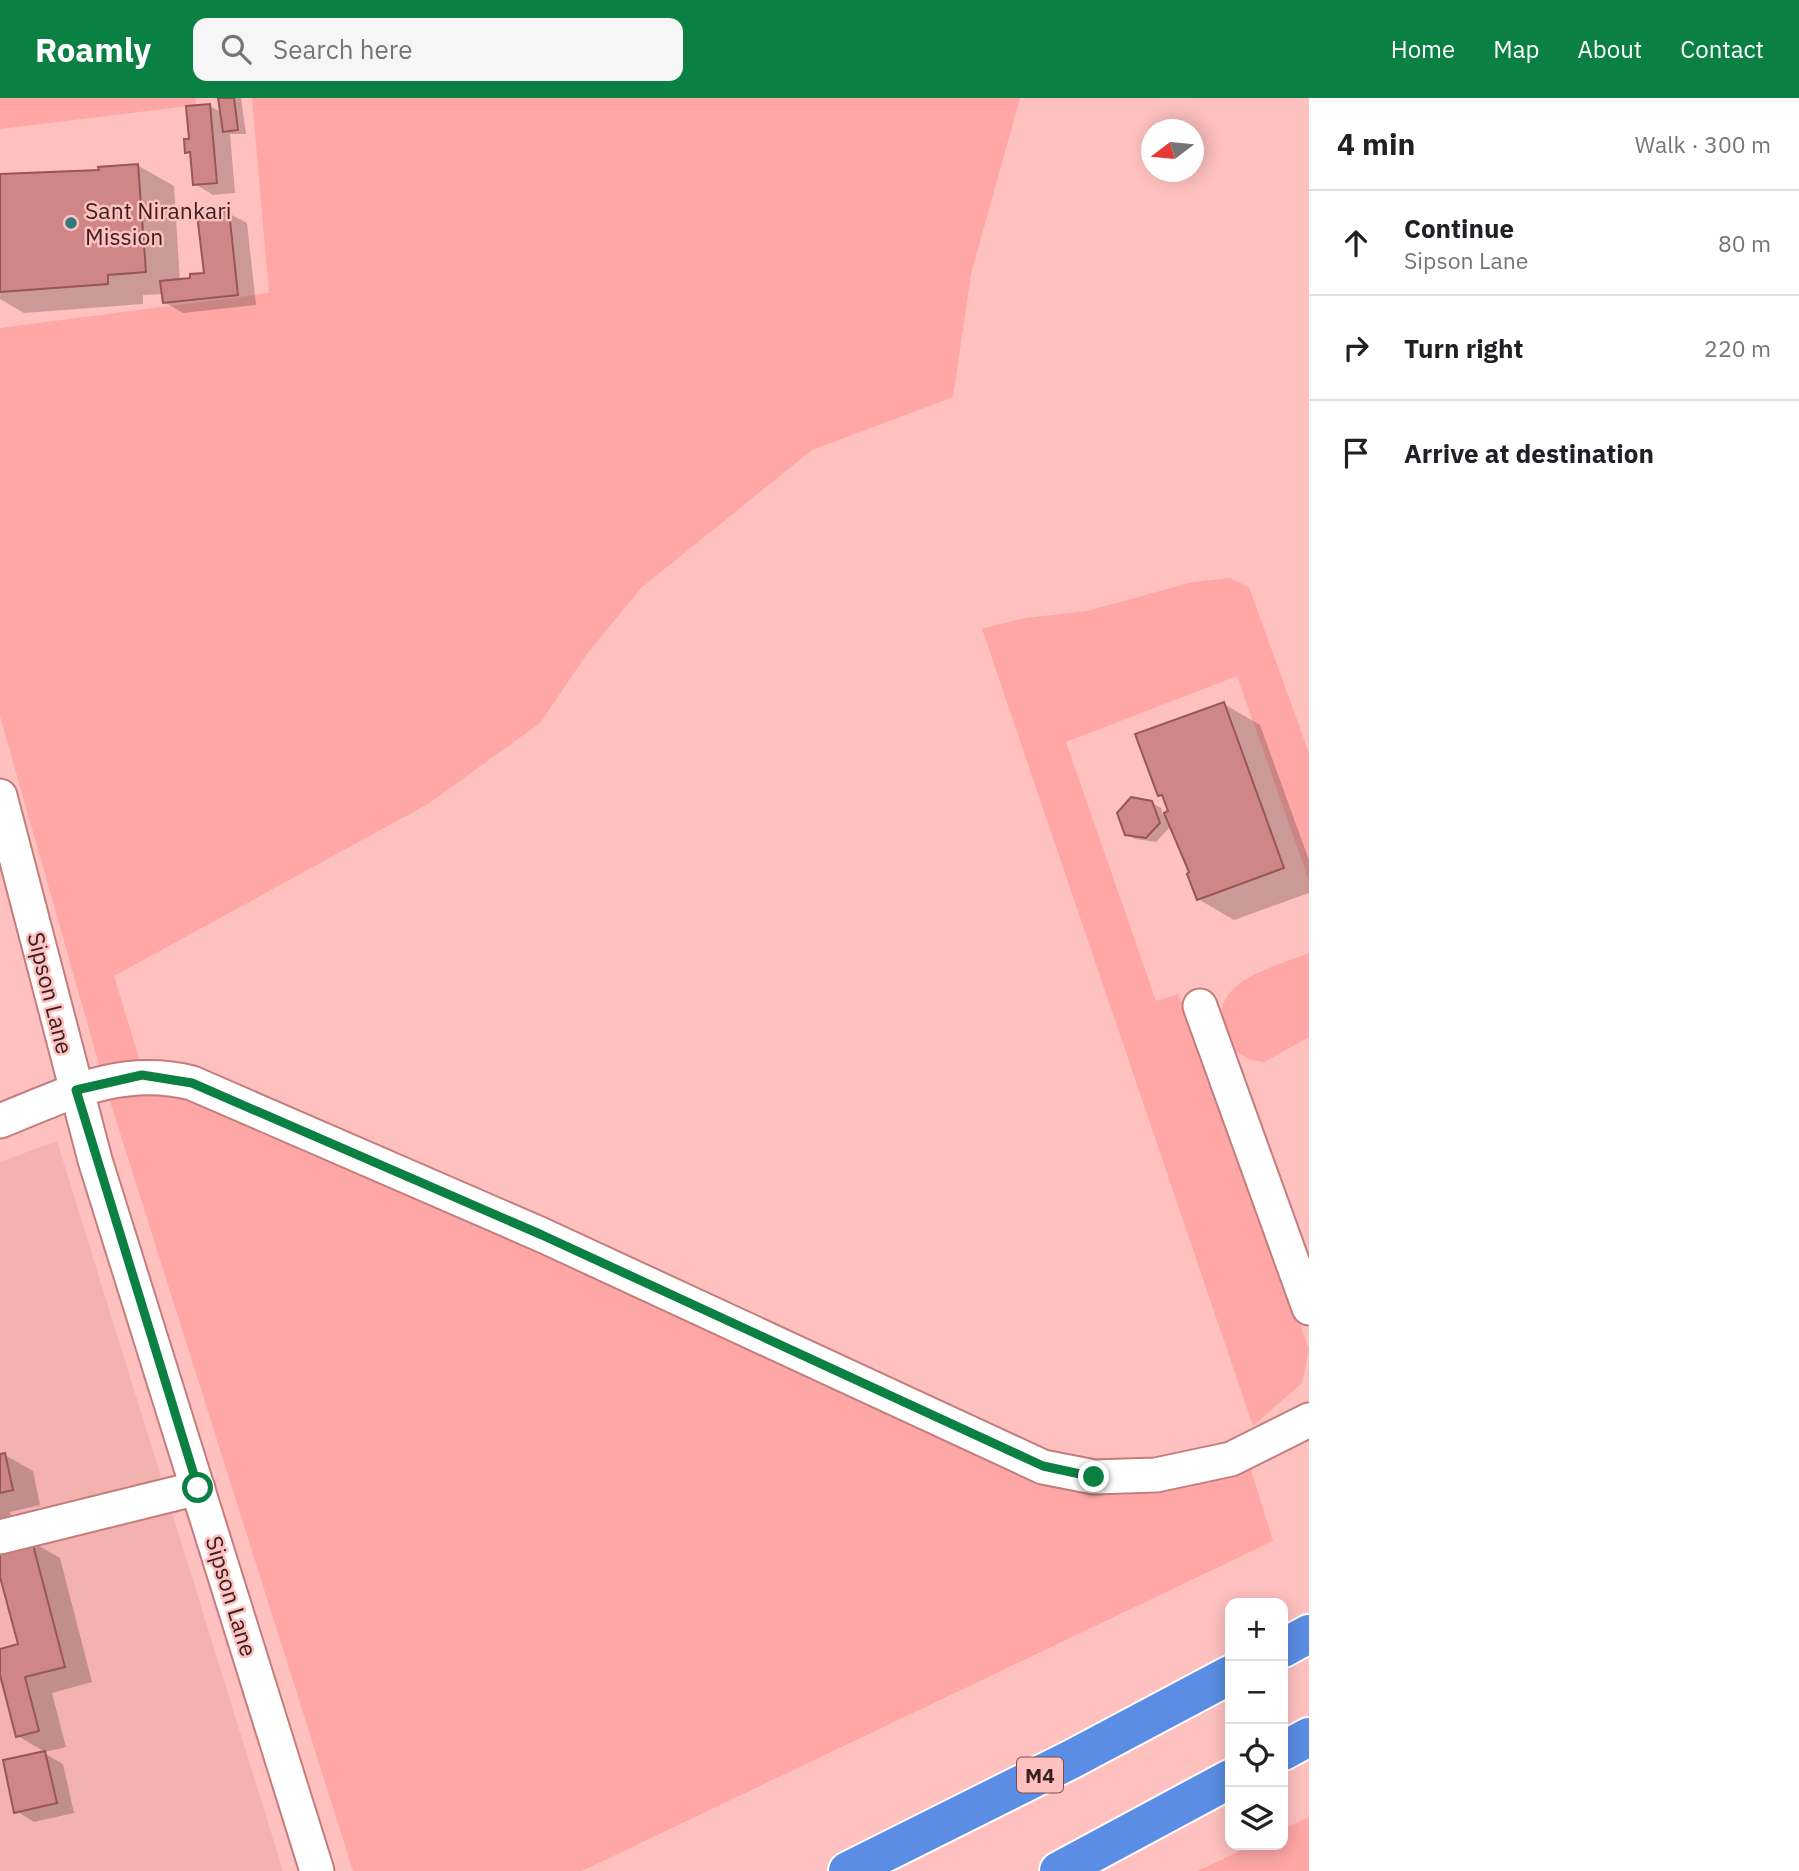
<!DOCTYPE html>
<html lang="en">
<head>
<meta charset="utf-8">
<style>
	body { margin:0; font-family:"IBM Plex Sans",sans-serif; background:#f6f6f6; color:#202124 }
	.controls { position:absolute; right:21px; bottom:21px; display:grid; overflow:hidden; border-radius:14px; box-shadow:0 4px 18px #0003 }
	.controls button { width:63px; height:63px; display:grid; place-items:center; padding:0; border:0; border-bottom:2px solid #e0e0e0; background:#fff; color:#202124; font:35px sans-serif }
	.compass { position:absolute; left:1141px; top:21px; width:63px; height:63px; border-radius:50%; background:#fff; box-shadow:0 4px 18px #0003; rotate:254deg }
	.stop { position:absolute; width:21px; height:21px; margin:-16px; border:5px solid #0b8043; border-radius:50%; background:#fff }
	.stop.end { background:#0b8043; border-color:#fff; box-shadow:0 2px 7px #0008 }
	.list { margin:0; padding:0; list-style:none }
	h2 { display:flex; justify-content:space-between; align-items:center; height:91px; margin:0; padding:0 28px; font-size:30px }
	h2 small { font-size:23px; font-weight:400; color:#757577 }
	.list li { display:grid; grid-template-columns:46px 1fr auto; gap:21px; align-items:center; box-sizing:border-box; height:105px; padding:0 28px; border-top:2px solid #e0e0e0 }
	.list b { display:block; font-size:26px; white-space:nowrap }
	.list p { margin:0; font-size:23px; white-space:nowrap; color:#757577 }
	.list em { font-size:23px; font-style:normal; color:#757577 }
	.icon { flex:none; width:38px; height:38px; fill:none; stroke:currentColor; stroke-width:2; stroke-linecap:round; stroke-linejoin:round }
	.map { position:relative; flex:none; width:1309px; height:1773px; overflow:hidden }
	header { display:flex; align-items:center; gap:42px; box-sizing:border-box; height:98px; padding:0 35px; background:#0b8043; color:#fff }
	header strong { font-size:33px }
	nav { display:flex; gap:38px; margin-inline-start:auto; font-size:24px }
	.search { width:490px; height:63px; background:#f6f6f6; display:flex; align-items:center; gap:18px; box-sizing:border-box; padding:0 24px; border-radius:14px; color:#757577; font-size:26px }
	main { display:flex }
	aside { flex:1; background:#fff }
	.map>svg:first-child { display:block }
	.built { fill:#f3b2b0 }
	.green { fill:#fea7a6 }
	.shadow { fill:#0003 }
	.building { fill:#ce8786; stroke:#985656; stroke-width:2 }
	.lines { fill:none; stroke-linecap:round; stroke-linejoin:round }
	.minor-casing { stroke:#c37d7c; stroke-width:37 }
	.highway-casing { stroke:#fff; stroke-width:42 }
	.minor { stroke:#fff; stroke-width:33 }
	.highway { stroke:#5a8de3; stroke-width:38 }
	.route { stroke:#0b8043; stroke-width:9 }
	.poi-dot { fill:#307a7e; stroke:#fec1bf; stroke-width:2.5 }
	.labels { text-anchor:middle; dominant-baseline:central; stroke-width:5; stroke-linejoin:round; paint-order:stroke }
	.shield { fill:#fec1bf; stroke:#76504f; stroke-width:2 }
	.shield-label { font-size:21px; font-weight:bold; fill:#3b1f1f }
	.poi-label { font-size:23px; fill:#3b1f1f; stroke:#fec1bf; text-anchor:start }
	.street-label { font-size:23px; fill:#3b1f1f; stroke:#fec1bf }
</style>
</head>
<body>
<header>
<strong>Roamly</strong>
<div class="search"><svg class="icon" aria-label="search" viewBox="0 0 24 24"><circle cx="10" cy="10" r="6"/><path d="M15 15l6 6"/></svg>Search here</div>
<nav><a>Home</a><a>Map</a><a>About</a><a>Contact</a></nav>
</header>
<main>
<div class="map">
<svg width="1309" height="1773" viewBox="0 0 1309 1773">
	<rect width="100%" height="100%" fill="#fec1bf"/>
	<path class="built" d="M57,1043L283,1773H0V1064Z"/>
	<path class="green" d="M0,0H195L196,7L0,31Z
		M252,0H1020L971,176L953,299L812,352L641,490L587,556L540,625L428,706L114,878L142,970L102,977L0,618V230L269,195Z
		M1230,480L1249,489L1309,655V783L1237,578L1066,644L1156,903L1178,896L1309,1251L1302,1285L1253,1328L982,531L1025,520L1087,513L1193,484Z
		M1309,855V939L1264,964C1246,962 1233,955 1226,938C1204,883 1271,871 1309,855Z
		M142,977L1104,1387L1248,1362L1273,1443L582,1773H353L104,984Z
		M1309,1719V1773H1198L1252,1747H1283V1731Z"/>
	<path class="shadow" d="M220,0H241L246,36H230L235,95L213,97L195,86L192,57L187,54L210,8L222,15Z
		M137,67L174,88L180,183L206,176L228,115L247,125L256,207L183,215L164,204L163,196L143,197V206L24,215L0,201V78L101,74Z
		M1224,606L1260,627L1309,762V795L1234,822L1198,801L1186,762L1183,760L1171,728L1156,744L1135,741L1126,736L1152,705L1161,710L1163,717L1170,714L1166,701L1159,697Z
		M5,1357L33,1373L40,1407L10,1414L18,1448L32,1444L60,1460L92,1584L52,1595L66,1649L45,1654L18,1638L0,1570V1553L20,1548L0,1472V1358Z
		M44,1655L63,1666L74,1715L34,1724L16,1713Z"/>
	<path class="building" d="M218,0H234L238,32L223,34Z
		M210,6L217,85L193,87L190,54L185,55L184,41H189L186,8Z
		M138,66L146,174L108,177V186L0,194V76L99,72L98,69Z
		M229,113L238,197L163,205L160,183L190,180V176L204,175L197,116Z
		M1224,604L1284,770L1197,802L1187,776L1189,774L1164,715L1168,713L1162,697L1158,698L1135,636Z
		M1131,699L1152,703L1160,725L1146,740L1125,737L1117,715Z
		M5,1355L13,1392L0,1395V1356Z
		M32,1443L65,1569L25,1579L39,1633L16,1639L0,1577V1551L18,1546L0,1479V1451Z
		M45,1653L57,1705L14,1715L3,1662Z"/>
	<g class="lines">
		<g class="minor-casing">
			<path id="minor" d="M0,698L95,1062L317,1773
				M1200,908L1309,1210
				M0,1023C65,997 121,967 192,985L542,1137L1043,1369L1094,1379L1156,1377L1231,1361L1309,1322
				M0,1439L198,1390"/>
		</g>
		<g class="highway-casing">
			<path id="highway" d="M1283,1550L1309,1536
				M1283,1653L1309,1639
				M848,1773L1072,1661L1230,1577
				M1059,1773L1230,1681"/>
		</g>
		<use href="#minor" class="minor"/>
		<use href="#highway" class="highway"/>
	</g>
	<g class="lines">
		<path class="route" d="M198,1390L76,992L142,977L192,985L542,1137L1043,1368L1094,1379"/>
	</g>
	<circle class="poi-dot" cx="71" cy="125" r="7"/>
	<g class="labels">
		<rect class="shield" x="1017" y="1659.5" width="46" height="35" rx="5"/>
		<g class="shield-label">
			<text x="1040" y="1677">M4</text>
		</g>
		<g class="poi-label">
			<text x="85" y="112">Sant Nirankari<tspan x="85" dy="26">Mission</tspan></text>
		</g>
		<g class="street-label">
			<text transform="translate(51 895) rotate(76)">Sipson Lane</text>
			<text transform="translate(232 1498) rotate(73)">Sipson Lane</text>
		</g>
	</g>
</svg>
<div class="controls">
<button>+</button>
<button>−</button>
<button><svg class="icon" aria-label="locate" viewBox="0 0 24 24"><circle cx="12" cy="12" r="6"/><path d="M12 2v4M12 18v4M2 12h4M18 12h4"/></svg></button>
<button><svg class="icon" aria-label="layers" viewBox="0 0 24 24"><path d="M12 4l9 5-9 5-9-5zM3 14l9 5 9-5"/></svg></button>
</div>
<svg class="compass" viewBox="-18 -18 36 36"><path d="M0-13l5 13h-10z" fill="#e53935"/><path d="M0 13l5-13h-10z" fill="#757577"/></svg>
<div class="stop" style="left:198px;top:1390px"></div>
<div class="stop end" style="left:1094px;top:1379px"></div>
</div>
<aside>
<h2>4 min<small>Walk · 300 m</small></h2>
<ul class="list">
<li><svg class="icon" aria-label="ahead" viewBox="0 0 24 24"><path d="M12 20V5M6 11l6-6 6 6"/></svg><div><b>Continue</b><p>Sipson Lane</p></div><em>80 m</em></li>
<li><svg class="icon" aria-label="right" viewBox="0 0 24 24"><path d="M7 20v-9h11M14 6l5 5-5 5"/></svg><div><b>Turn right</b></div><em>220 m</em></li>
<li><svg class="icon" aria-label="arrive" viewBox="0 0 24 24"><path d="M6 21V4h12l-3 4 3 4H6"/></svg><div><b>Arrive at destination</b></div></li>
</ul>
</aside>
</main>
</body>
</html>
